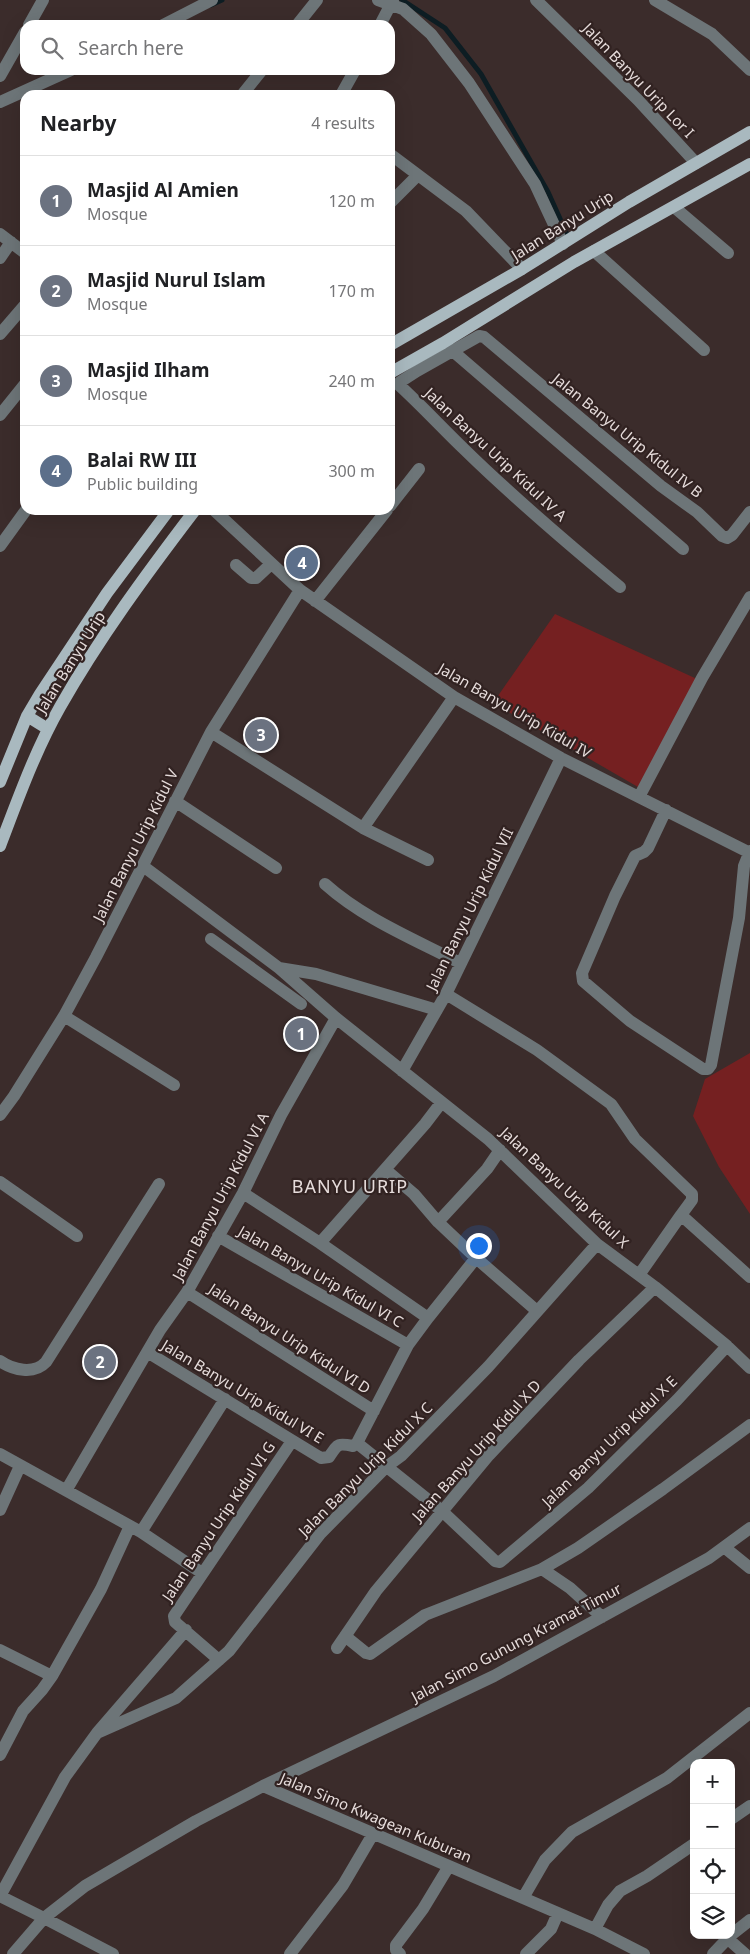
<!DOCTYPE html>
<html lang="en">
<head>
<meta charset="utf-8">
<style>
	body { margin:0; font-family:"Noto Sans",sans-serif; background:#f6f6f6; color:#202124 }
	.controls { position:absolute; right:15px; bottom:15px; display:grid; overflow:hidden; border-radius:10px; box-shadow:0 5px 20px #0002 }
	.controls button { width:45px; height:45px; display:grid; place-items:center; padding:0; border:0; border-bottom:1px solid #e0e0e0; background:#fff; color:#202124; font:25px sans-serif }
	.you { position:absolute; left:478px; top:1245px; width:18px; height:18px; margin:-12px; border:4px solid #fff; border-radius:50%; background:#1a73e8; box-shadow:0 0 0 8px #1a73e833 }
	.badge { display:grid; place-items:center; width:32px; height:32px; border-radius:50%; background:#b45309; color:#fff; font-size:16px; font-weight:700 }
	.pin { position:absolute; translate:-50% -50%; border:2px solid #fff; box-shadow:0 1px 5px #0006 }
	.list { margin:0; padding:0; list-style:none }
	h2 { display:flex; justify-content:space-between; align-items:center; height:65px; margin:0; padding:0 20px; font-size:21px }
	h2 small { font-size:16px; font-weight:400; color:#757577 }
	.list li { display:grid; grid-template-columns:32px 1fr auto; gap:15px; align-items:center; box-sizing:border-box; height:90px; padding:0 20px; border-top:1px solid #e0e0e0 }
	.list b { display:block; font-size:19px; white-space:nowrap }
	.list p { margin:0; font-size:16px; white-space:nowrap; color:#757577 }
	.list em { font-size:16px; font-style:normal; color:#757577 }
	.icon { flex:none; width:28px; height:28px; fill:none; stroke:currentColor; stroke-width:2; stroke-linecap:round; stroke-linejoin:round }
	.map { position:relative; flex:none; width:750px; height:1954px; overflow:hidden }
	.search { position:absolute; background:#fff; box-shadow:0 5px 20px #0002; left:20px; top:20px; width:375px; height:55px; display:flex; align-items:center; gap:12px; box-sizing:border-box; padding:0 18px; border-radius:15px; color:#757577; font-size:19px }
	.panel { position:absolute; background:#fff; box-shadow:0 5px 20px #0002; left:20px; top:90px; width:375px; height:425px; border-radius:15px }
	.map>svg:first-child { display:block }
	.green { fill:#752021 }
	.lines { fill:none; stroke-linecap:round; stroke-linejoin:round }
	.stream { stroke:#0d1d23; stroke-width:5 }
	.minor { stroke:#6d7578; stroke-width:12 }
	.major { stroke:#a9b9bf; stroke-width:12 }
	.labels { text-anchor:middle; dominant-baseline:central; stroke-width:4.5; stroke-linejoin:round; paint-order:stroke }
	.street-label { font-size:15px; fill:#e6dcdb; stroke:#312221 }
	.quarter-label { font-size:18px; letter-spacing:1px; fill:#e6dcdb; stroke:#312221 }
</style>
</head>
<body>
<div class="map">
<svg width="750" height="1954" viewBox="0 0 750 1954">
	<rect width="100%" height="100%" fill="#3b2c2b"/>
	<path class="green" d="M555,614L697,679L638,787L493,703Z
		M750,1053V1214L719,1167L693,1116L705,1079Z"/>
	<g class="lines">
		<path class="stream" d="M402,0L445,28L481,74L548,192L566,232
			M211,5L222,0"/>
		<path class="minor" d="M378,0L403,9L431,34L469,83L535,184L563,244
			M536,0L638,100L696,163
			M655,0L712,34L750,70
			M29,25L43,0
			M163,25L212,0
			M297,25L317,0
			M380,25L393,0
			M0,76L25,32
			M242,95L262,70
			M341,95L355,70
			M0,102L71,70
			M390,154L466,211L522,269
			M390,203L418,175
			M674,207L728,253
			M0,234L25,253
			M594,251L704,350
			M0,258L11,242
			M0,334L25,305
			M448,347L683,549
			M0,415L25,384
			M390,506L419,469
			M214,510L300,590L454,697L561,758L750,853
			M0,546L26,510
			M236,565L251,578H256L271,564
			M620,587C567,543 514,498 465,450C443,429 422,406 399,385L400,382L417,371L479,336L484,337L661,486L697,512L722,536L727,538L732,535L750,512
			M315,601L387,510
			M211,732L363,828L428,860
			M639,797L702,678L750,597
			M175,801L276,868
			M666,810L648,848L644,852L635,856L615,896L582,973L583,981L630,1021L703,1069H708L711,1065L739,918L744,866L750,851
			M363,828L454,697
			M143,866L279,968L336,1018L488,1139L597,1244L655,1287L727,1346L750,1368
			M325,884C364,919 414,939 460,963
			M211,939L301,1004
			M279,968L316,974L437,1010
			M446,994L537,1050L611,1104L635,1139L692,1194V1200L681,1215L750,1277
			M64,1016L174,1085
			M402,1071L446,994L561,758
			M0,1115L14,1096L64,1016L96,957L211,732L300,590
			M500,1150L487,1169L438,1222L476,1258L537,1311
			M386,1170L414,1194L438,1222
			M0,1182L77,1236
			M218,1236L408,1345
			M320,1243L425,1124L441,1103
			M639,1275L681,1215
			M187,1292L374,1411
			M428,1318L476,1258
			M147,1352L321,1458L329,1457C338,1444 337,1443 353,1446L357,1443L408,1345L428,1318L320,1243L243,1193
			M0,1361C13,1370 34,1375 46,1362L159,1184
			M357,1443L442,1511L495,1561L500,1562L588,1488L677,1400L727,1346
			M0,1454L141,1532L202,1573
			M67,1489L160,1330L187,1292L243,1193L281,1115L336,1018
			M0,1510L20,1466
			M141,1532L225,1399
			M724,1547L750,1568
			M602,1617L570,1588L542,1569L578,1548L663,1489L750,1425
			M345,1636L366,1653L370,1654L425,1615L542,1569
			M337,1648L376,1591L489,1455L579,1360L655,1287
			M0,1650L52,1676
			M219,1660L175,1622L174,1616L292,1441
			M97,1733L176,1698L229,1651L320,1534L386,1467L401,1456L488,1367L597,1244
			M0,1755L23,1711L42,1690L52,1676L101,1589L130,1526
			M263,1786L595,1929L644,1954
			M731,1819L750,1806
			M0,1896L44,1918L85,1886L196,1821L263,1786L494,1676L709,1558L750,1528
			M0,1896L65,1777L97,1733L186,1630
			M523,1898L545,1860L572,1832L667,1778L750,1713
			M595,1929L608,1905L620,1891L647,1876L694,1844
			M731,1935L750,1920
			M727,1938L745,1954
			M13,1954L44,1918L113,1954
			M290,1954L343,1885L373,1834
			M400,1954L396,1950V1945L423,1909L449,1866
			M526,1954L551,1929L558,1913
			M713,1954L731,1935"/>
		<path class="major" d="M390,345L522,269L629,202L750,132
			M390,373L443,343L574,262L750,164
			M27,716L48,729
			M0,782L27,716L40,694L107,593L169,510
			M0,846C18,799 35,751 60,707C99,638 147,573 195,510"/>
	</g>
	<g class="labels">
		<g class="street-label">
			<text transform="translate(639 80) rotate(46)">Jalan Banyu Urip Lor I</text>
			<text transform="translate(562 225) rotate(-32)">Jalan Banyu Urip</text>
			<text transform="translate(628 435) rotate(39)">Jalan Banyu Urip Kidul IV B</text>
			<text transform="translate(496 454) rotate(43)">Jalan Banyu Urip Kidul IV A</text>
			<text transform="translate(70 662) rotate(-58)">Jalan Banyu Urip</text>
			<text transform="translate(515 710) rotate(30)">Jalan Banyu Urip Kidul IV</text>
			<text transform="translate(135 845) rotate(-63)">Jalan Banyu Urip Kidul V</text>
			<text transform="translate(469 909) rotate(-64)">Jalan Banyu Urip Kidul VII</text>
			<text transform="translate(565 1187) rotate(43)">Jalan Banyu Urip Kidul X</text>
			<text transform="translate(220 1196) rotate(-62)">Jalan Banyu Urip Kidul VI A</text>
			<text transform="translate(321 1276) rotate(30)">Jalan Banyu Urip Kidul VI C</text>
			<text transform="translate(290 1338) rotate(33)">Jalan Banyu Urip Kidul VI D</text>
			<text transform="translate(243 1391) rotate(31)">Jalan Banyu Urip Kidul VI E</text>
			<text transform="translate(609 1441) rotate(-44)">Jalan Banyu Urip Kidul X E</text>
			<text transform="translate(476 1450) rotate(-48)">Jalan Banyu Urip Kidul X D</text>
			<text transform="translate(365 1469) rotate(-45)">Jalan Banyu Urip Kidul X C</text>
			<text transform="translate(218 1521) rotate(-56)">Jalan Banyu Urip Kidul VI G</text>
			<text transform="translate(516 1642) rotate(-28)">Jalan Simo Gunung Kramat Timur</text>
			<text transform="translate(376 1817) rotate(23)">Jalan Simo Kwagean Kuburan</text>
		</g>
		<g class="quarter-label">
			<text x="350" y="1186">BANYU URIP</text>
		</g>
	</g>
</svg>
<div class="controls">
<button>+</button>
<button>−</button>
<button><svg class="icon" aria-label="locate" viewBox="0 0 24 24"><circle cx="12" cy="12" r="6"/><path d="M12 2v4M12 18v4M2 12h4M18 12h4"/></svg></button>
<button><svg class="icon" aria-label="layers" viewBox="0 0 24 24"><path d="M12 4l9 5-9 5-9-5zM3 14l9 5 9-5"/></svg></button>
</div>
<div class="you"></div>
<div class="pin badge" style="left:301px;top:1034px;background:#6b7280">1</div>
<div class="pin badge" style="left:100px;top:1362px;background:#6b7280">2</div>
<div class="pin badge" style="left:261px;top:735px;background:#6b7280">3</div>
<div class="pin badge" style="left:302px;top:563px;background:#5c6f8a">4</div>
<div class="search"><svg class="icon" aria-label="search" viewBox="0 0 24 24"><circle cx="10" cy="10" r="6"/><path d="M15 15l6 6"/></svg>Search here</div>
<section class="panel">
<h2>Nearby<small>4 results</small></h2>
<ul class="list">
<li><span class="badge" style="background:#6b7280">1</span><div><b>Masjid Al Amien</b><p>Mosque</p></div><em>120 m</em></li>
<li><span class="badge" style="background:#6b7280">2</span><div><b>Masjid Nurul Islam</b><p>Mosque</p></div><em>170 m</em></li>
<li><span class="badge" style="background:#6b7280">3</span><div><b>Masjid Ilham</b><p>Mosque</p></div><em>240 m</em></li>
<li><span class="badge" style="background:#5c6f8a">4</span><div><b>Balai RW III</b><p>Public building</p></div><em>300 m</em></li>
</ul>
</section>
</div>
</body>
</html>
